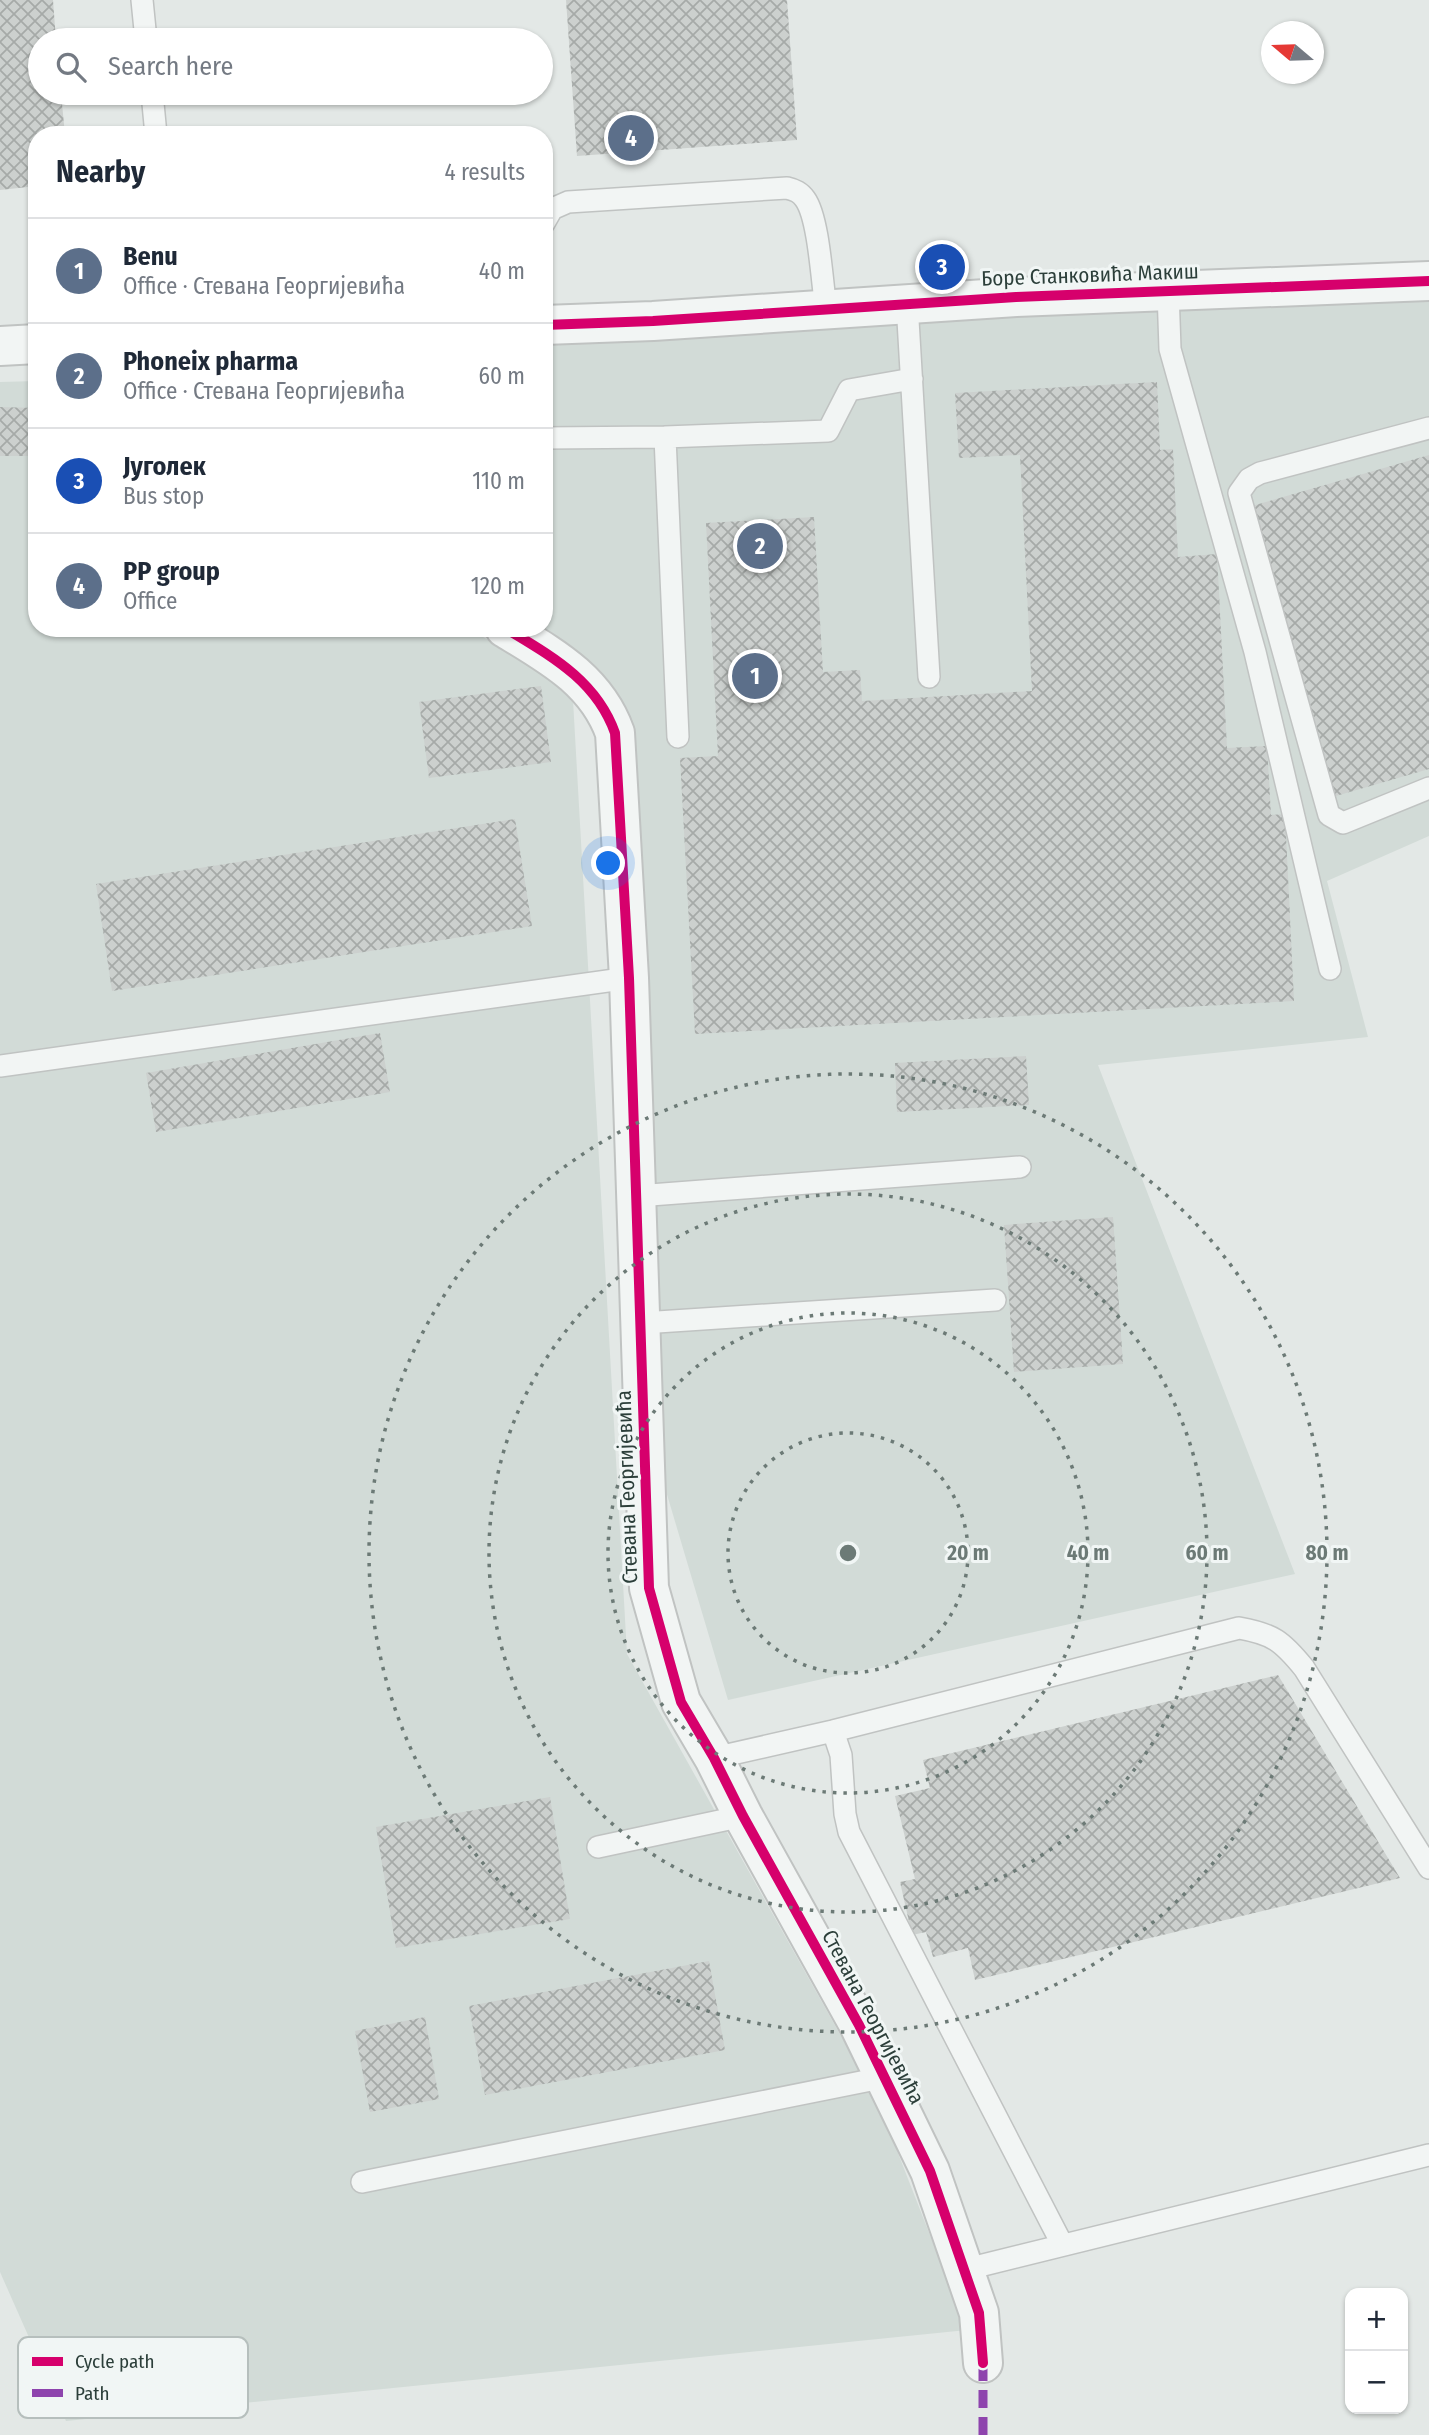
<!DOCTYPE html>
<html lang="en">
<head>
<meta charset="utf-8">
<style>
	body { margin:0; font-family:"Fira Sans Condensed",sans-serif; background:#f2f2f3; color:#1f2937 }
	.controls { position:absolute; right:21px; bottom:21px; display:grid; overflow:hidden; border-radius:14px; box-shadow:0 2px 5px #0004 }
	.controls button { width:63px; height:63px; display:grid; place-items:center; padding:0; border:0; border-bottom:2px solid #e0e1e3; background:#fff; color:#1f2937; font:35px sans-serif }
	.compass { position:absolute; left:1261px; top:21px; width:63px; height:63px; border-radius:50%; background:#fff; box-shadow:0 2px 5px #0004; rotate:289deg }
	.you { position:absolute; left:609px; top:864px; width:24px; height:24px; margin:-18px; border:5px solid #fff; border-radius:50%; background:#1a73e8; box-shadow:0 0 0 10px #1a73e833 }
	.badge { display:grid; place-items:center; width:46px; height:46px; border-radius:50%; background:#6c7a76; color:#fff; font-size:23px; font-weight:700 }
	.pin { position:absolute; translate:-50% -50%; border:4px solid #fff; box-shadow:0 2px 7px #0006 }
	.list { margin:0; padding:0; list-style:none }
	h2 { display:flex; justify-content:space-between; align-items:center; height:91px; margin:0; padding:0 28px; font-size:30px }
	h2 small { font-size:23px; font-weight:400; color:#747a83 }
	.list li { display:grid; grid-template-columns:46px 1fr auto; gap:21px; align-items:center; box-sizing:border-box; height:105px; padding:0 28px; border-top:2px solid #e0e1e3 }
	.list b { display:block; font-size:26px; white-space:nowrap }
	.list p { margin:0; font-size:23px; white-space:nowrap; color:#747a83 }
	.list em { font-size:23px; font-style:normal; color:#747a83 }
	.icon { flex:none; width:38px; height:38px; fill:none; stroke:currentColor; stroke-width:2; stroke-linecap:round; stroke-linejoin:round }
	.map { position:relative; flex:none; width:1429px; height:2435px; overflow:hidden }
	.search { position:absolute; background:#fff; box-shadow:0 2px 5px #0004; left:28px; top:28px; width:525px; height:77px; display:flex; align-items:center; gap:18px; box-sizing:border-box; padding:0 24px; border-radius:38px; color:#747a83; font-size:26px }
	.panel { position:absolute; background:#fff; box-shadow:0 2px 5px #0004; left:28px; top:126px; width:525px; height:511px; border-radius:28px }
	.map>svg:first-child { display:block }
	.built { fill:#d2dbd7 }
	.building { fill:url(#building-cross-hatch) }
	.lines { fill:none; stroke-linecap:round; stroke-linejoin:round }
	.service-casing { stroke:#c0c3c2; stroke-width:24 }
	.minor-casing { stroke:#c0c3c2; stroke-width:42 }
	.tertiary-casing { stroke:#c0c3c2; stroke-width:42 }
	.service { stroke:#f2f5f4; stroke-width:21 }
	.minor { stroke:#f2f5f4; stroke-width:38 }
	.tertiary { stroke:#f2f5f4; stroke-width:38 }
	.quiet { stroke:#8e44ad; stroke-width:9; stroke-dasharray:18 9; stroke-linecap:butt }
	.cycleway-casing { stroke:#f1f6f5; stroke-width:15 }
	.cycleway { stroke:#d6006c; stroke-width:10 }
	.ring { fill:none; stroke:#6c7a76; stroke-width:3.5; stroke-dasharray:3.5 7 }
	.labels { text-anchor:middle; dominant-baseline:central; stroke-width:6; stroke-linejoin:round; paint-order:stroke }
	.street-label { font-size:21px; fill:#2c3f3a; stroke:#f1f6f5 }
	.key { fill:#f1f6f5; stroke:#b6bfbd; stroke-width:2 }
	.key-label { font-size:19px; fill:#2c3f3a }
	.centre { fill:#6c7a76; stroke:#f1f6f5; stroke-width:3.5 }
	.ring-label { font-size:21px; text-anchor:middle; font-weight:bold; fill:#6c7a76; stroke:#f1f6f5; stroke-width:6; stroke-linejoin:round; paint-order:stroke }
</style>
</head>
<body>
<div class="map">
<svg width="1429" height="2435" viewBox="0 0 1429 2435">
	<defs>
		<pattern id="building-cross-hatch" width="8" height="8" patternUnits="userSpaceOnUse" patternTransform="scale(1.75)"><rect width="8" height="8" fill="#ccd0ce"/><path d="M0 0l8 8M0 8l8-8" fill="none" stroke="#a6aaa8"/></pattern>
	</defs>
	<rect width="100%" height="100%" fill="#e3e8e6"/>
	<path class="built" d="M1429,287V836L1327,881L1368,1037L1098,1065L1295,1574L728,1700L644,1417L615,733L505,628H544V325Z
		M37,381V628H468L547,675L573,700L627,1654L878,2102L967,2330L66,2421L0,2272V382Z"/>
	<path class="building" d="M0,0H53L56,40H40V93H61L65,135H37V186L0,190Z
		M566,0H787L797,140L577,156Z
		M1157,382L1160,450L1173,449L1178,557L1217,554L1227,748L1267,746L1271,815L1285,814L1294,1001L695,1034L680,758L718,756L706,523L814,517L823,672L860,670L862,701L1032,691L1020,455L959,458L955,393Z
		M0,407L37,408V456H0Z
		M1429,455V769L1329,798L1245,508Z
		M541,686L551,762L429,778L419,702Z
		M515,819L532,926L112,991L96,884Z
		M380,1033L390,1092L156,1132L146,1073Z
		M1026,1056L1029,1105L897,1112L895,1063Z
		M1113,1217L1123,1364L1014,1372L1004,1225Z
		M1278,1675L1400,1878L975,1980L968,1948L933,1957L926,1932L912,1935L900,1882L915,1879L895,1796L930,1788L923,1760Z
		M550,1797L570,1919L396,1948L376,1827Z
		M709,1961L725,2050L485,2095L469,2006Z
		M425,2017L439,2099L370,2112L355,2031Z"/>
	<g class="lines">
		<g class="service-casing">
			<path id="service" d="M142,0L146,40
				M152,93L156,135
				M544,223L552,209L568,202L787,188C795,190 800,192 805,199C819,218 822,283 826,309
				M1168,291L1170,349L1255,652L1330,969
				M907,303L929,677
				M1429,428L1260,473L1249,479L1239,493L1329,815L1343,823L1429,788
				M544,438L665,437
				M678,737L665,437L828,431L849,390L912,379
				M0,1066L629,978
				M637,1196L1020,1167
				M642,1323L995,1300
				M833,1731L841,1755L845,1814L849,1832L1062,2244
				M714,1758L833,1731L1239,1628C1273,1634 1282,1641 1304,1668L1429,1868
				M598,1847L743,1816
				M362,2182L886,2077
				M963,2270L1429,2155"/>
		</g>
		<g class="minor-casing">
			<path id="minor" d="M505,628C551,656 596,680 615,733L629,978L649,1588L681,1702L714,1758L743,1816L859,2025L930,2171L979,2313L983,2363"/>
		</g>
		<g class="tertiary-casing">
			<path id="tertiary" d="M544,325L653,321L1016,297L1429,281
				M0,346L37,344"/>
		</g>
		<use href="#service" class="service"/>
		<use href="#minor" class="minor"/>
		<use href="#tertiary" class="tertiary"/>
		<path class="quiet" d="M983,2435V2363"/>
		<g class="cycleway-casing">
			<path id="cycleway" d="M544,325L653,321L1016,297L1429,281
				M505,628C551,656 596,680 615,733L629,978L649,1588L681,1702L714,1758L743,1816L859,2025L930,2171L979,2313L983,2363"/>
		</g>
		<use href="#cycleway" class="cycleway"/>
	</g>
	<g class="ring">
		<circle cx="848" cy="1553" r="120"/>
		<circle cx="848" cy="1553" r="240"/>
		<circle cx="848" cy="1553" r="359"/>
		<circle cx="848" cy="1553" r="479"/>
	</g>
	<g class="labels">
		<g class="street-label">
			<text transform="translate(1090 275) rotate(-2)">Боре Станковића Макиш</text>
			<text transform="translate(627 1487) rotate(-92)">Стевана Георгијевића</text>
			<text transform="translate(873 2017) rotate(62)">Стевана Георгијевића</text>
		</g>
	</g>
	<rect x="18" y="2337" width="230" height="81" rx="10" class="key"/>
	<rect x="32" y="2357" width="31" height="9" fill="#d6006c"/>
	<rect x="32" y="2389" width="31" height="8" fill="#8e44ad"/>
	<g class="key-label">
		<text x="75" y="2368">Cycle path</text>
		<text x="75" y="2400">Path</text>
	</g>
	<circle cx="848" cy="1553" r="10" class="centre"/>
	<g class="ring-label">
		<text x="968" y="1560">20 m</text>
		<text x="1088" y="1560">40 m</text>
		<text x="1207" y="1560">60 m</text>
		<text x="1327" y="1560">80 m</text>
	</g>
</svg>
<div class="controls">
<button>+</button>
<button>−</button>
</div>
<svg class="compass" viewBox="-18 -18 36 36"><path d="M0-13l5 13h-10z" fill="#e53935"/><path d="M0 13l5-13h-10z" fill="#747a83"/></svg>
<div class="you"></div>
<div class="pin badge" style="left:755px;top:676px;background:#5c6f8a">1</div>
<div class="pin badge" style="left:760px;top:546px;background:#5c6f8a">2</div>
<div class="pin badge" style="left:942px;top:267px;background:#1a4fb4">3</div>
<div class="pin badge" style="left:631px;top:138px;background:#5c6f8a">4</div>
<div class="search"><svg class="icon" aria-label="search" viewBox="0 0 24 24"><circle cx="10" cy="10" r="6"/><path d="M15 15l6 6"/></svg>Search here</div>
<section class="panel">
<h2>Nearby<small>4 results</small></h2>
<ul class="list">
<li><span class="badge" style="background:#5c6f8a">1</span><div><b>Benu</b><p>Office · Стевана Георгијевића</p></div><em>40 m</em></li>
<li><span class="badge" style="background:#5c6f8a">2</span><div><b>Phoneix pharma</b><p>Office · Стевана Георгијевића</p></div><em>60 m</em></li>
<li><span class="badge" style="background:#1a4fb4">3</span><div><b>Југолек</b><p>Bus stop</p></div><em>110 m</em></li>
<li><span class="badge" style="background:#5c6f8a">4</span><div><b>PP group</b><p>Office</p></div><em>120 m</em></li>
</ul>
</section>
</div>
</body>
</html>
